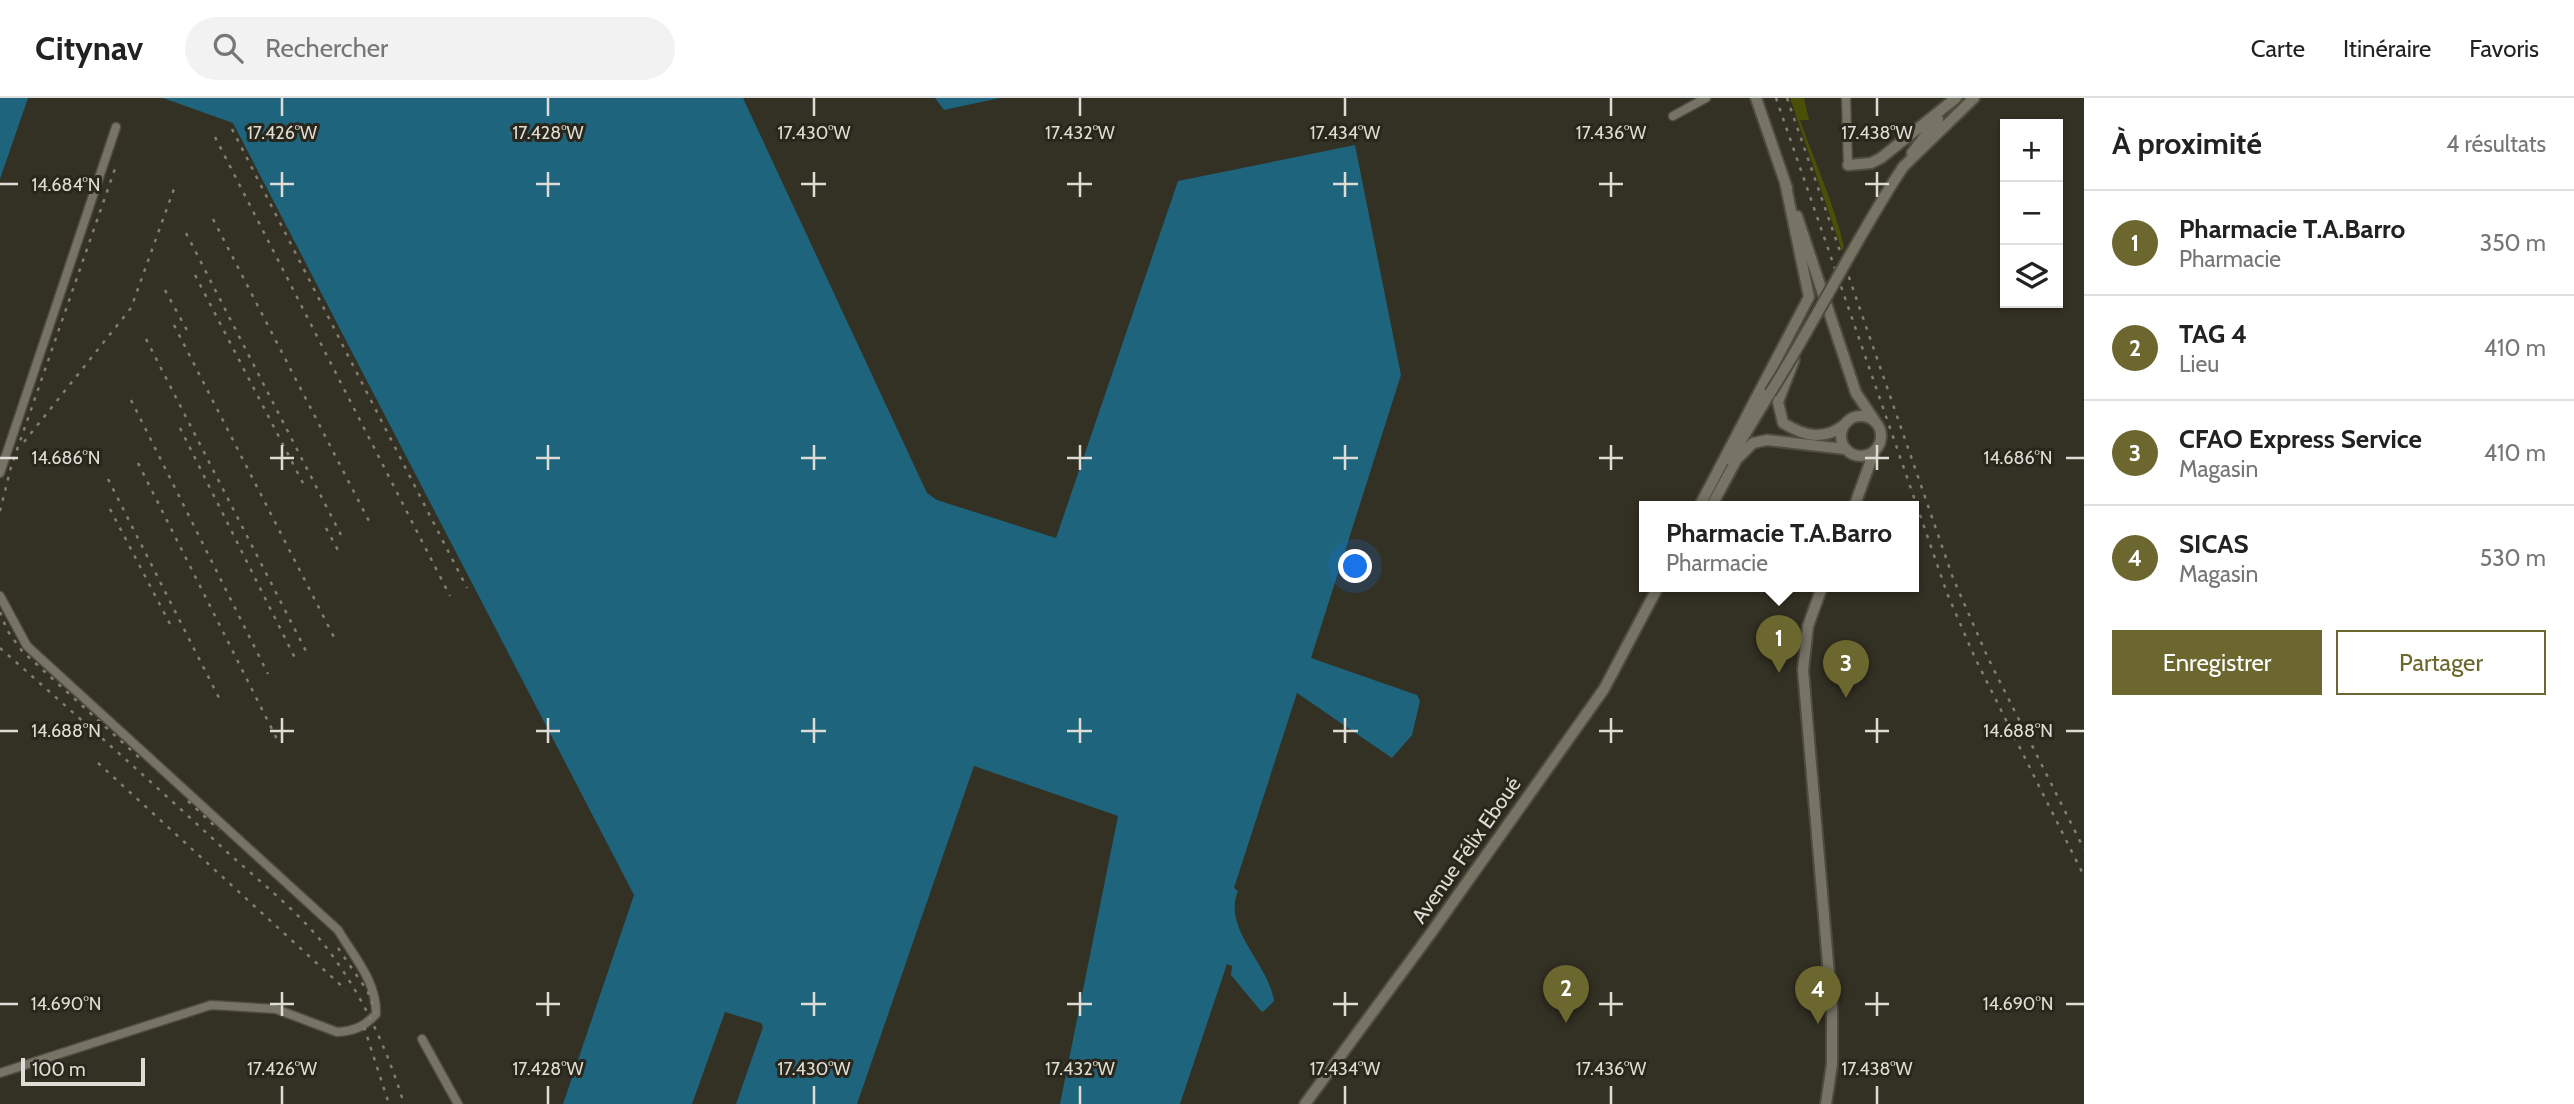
<!DOCTYPE html>
<html lang="fr">
<head>
<meta charset="utf-8">
<style>
	body { margin:0; font-family:Cabin,sans-serif; background:#f2f2f2; color:#222 }
	.controls { position:absolute; right:21px; top:21px; display:grid; overflow:hidden; border-radius:0px; box-shadow:0 2px 5px #0004 }
	.controls button { width:63px; height:63px; display:grid; place-items:center; padding:0; border:0; border-bottom:2px solid #e0e0e0; background:#fff; color:#222; font:35px sans-serif }
	.scale { position:absolute; left:21px; bottom:18px; width:124px; box-sizing:border-box; padding-left:7px; border:4px solid #dedcd4; border-top:0; font-size:19px; line-height:24px; white-space:nowrap; color:#dedcd4; -webkit-text-stroke:5px #29261b; paint-order:stroke }
	.you { position:absolute; left:1356px; top:469px; width:24px; height:24px; margin:-18px; border:5px solid #fff; border-radius:50%; background:#1a73e8; box-shadow:0 0 0 10px #1a73e833 }
	.badge { display:grid; place-items:center; width:46px; height:46px; border-radius:50%; background:#6c672e; color:#fff; font-size:23px; font-weight:700 }
	.pin { position:absolute; translate:-50% -58px; filter:drop-shadow(0 2px 4px #0008) }
	.pin::after { content:''; position:absolute; top:37px; width:24px; height:21px; background:inherit; clip-path:polygon(0 0,100% 0,50% 100%) }
	.popup { position:absolute; left:1639px; top:403px; width:280px; height:91px; box-sizing:border-box; display:grid; place-content:center; border-radius:0px; background:#fff; filter:drop-shadow(0 2px 5px #0005); font-size:23px; white-space:nowrap; color:#767676 }
	.popup b { font-size:26px; color:#222 }
	.popup::after { content:''; position:absolute; left:50%; top:100%; margin-left:-14px; border:14px solid transparent; border-top-color:#fff }
	.list { margin:0; padding:0; list-style:none }
	h2 { display:flex; justify-content:space-between; align-items:center; height:91px; margin:0; padding:0 28px; font-size:30px }
	h2 small { font-size:23px; font-weight:400; color:#767676 }
	.list li { display:grid; grid-template-columns:46px 1fr auto; gap:21px; align-items:center; box-sizing:border-box; height:105px; padding:0 28px; border-top:2px solid #e0e0e0 }
	.list b { display:block; font-size:26px; white-space:nowrap }
	.list p { margin:0; font-size:23px; white-space:nowrap; color:#767676 }
	.list em { font-size:23px; font-style:normal; color:#767676 }
	.actions { display:flex; gap:14px; padding:21px 28px }
	.actions a { flex:1; padding:16px 0; border:2px solid #6c672e; border-radius:0px; text-align:center; font-size:24px; color:#6c672e }
	.actions .main { background:#6c672e; color:#fff }
	.icon { flex:none; width:38px; height:38px; fill:none; stroke:currentColor; stroke-width:2; stroke-linecap:round; stroke-linejoin:round }
	.map { position:relative; flex:none; width:2084px; height:1006px; overflow:hidden }
	header { display:flex; align-items:center; gap:42px; box-sizing:border-box; height:98px; padding:0 35px; background:#fff; border-bottom:2px solid #e0e0e0 }
	header strong { font-size:33px }
	nav { display:flex; gap:38px; margin-inline-start:auto; font-size:24px }
	.search { width:490px; height:63px; background:#f2f2f2; display:flex; align-items:center; gap:18px; box-sizing:border-box; padding:0 24px; border-radius:38px; color:#767676; font-size:26px }
	main { display:flex }
	aside { flex:1; background:#fff }
	.map>svg:first-child { display:block }
	.green { fill:#4c4f07 }
	.water { fill:#1d647c }
	.lines { fill:none; stroke-linecap:round; stroke-linejoin:round }
	.street-casing { stroke:#4e4b41; stroke-width:11 }
	.secondary-casing { stroke:#4e4b41; stroke-width:14 }
	.street { stroke:#777466; stroke-width:8 }
	.secondary { stroke:#777466; stroke-width:10 }
	.rail { stroke:#817e74; stroke-width:2.5; stroke-dasharray:3.5 7; stroke-linecap:butt }
	.secondary-bridge-casing { stroke:#4e4b41; stroke-width:14; stroke-linecap:butt }
	.secondary-bridge { stroke:#777466; stroke-width:10 }
	.ticks { fill:none; stroke:#dedcd4; stroke-width:2.5 }
	.labels { text-anchor:middle; dominant-baseline:central; stroke-width:6; stroke-linejoin:round; paint-order:stroke }
	.street-label { font-size:21px; fill:#dedcd4; stroke:#29261b }
	.ticks-label { font-size:18px; text-anchor:middle; fill:#dedcd4; stroke:#29261b; stroke-width:6; stroke-linejoin:round; paint-order:stroke }
</style>
</head>
<body>
<header>
<strong>Citynav</strong>
<div class="search"><svg class="icon" aria-label="search" viewBox="0 0 24 24"><circle cx="10" cy="10" r="6"/><path d="M15 15l6 6"/></svg>Rechercher</div>
<nav><a>Carte</a><a>Itinéraire</a><a>Favoris</a></nav>
</header>
<main>
<div class="map">
<svg width="2084" height="1006" viewBox="0 0 2084 1006">
	<rect width="100%" height="100%" fill="#333024"/>
	<path class="green" d="M1790,0H1804L1809,22H1800C1815,65 1834,105 1844,149L1842,153Z"/>
	<path class="water" d="M0,0H28L0,81Z
		M163,0H743L927,395L937,402L1056,440L1178,83L1355,47L1401,277L1311,560L1417,597L1420,603L1412,637L1392,660L1297,595L1234,790L1238,793C1222,831 1269,866 1274,903L1263,914L1260,912L1231,877L1232,868L1227,866L1180,1006H1060L1118,718L974,668L857,1006H736L763,929L761,925L725,914L692,1006H563L634,797L233,25Z
		M935,0H1000L944,12Z"/>
	<g class="lines">
		<g class="street-casing">
			<path id="street" d="M1846,0L1848,67
				M1673,18L1706,0
				M0,375L116,29
				M0,498L27,548L338,832C354,859 377,884 376,916C364,929 354,933 337,934L276,911L211,907L0,975
				M422,941L458,1006"/>
		</g>
		<g class="secondary-casing">
			<path id="secondary" d="M1756,0L1787,90
				M1912,55L1938,21
				M1848,67L1871,65L1881,60L1956,0
				M1903,69L1974,0
				M1797,118L1856,295L1875,323
				M1794,262L1778,304L1783,325C1804,338 1824,343 1844,327
				M1841 338a20 20 0 1 1 40 0a20 20 0 1 1-40 0Z
				M1730,361L1770,295
				M1737,361L1753,345L1767,342L1845,351
				M1699,409L1809,199L1785,84
				M1711,409L1739,357
				M1854,409L1874,354
				M1822,489L1808,528L1803,572L1832,912V966L1826,1006
				M1305,1006L1431,835L1604,591L1658,489"/>
		</g>
		<use href="#street" class="street"/>
		<use href="#secondary" class="secondary"/>
		<path class="rail" d="M1776,0L1947,495L1975,560L2084,778
			M1787,0L1953,480L1988,560L2084,751
			M232,31L467,490
			M215,39L450,498
			M213,121L370,425
			M186,135L342,439
			M195,177L305,389
			M165,192L189,236
			M174,227L336,543
			M146,241L308,557
			M131,302L268,576
			M180,330L296,562
			M24,344L131,210L175,88
			M138,365L279,645
			M108,381L219,600
			M110,411L170,526
			M0,413L11,369L117,65
			M326,430L339,454
			M0,514L7,532L22,553L144,664
			M0,550C76,617 152,684 226,753C260,784 298,813 326,849C362,896 387,950 404,1006
			M98,665L346,892
			M188,703L219,732
			M338,850L368,894L377,919
			M364,929L389,1006"/>
		<g class="secondary-bridge-casing">
			<path id="secondary-bridge" d="M1770,295C1817,221 1855,142 1903,69"/>
		</g>
		<use href="#secondary-bridge" class="secondary-bridge"/>
	</g>
	<path class="ticks" d="M282,0V18M548,0V18M814,0V18M1080,0V18M1345,0V18M1611,0V18M1877,0V18M282,74V99M548,74V99M814,74V99M1080,74V99M1345,74V99M1611,74V99M1877,74V99M0,86H18M270,86H294M536,86H560M801,86H826M1067,86H1092M1333,86H1358M1599,86H1623M1865,86H1889M282,347V372M548,347V372M814,347V372M1080,347V372M1345,347V372M1611,347V372M1877,347V372M0,360H18M270,360H294M536,360H560M801,360H826M1067,360H1092M1333,360H1358M1599,360H1623M1865,360H1889M2066,360H2084M282,620V645M548,620V645M814,620V645M1080,620V645M1345,620V645M1611,620V645M1877,620V645M0,633H18M270,633H294M536,633H560M801,633H826M1067,633H1092M1333,633H1358M1599,633H1623M1865,633H1889M2066,633H2084M282,894V918M548,894V918M814,894V918M1080,894V918M1345,894V918M1611,894V918M1877,894V918M0,906H18M270,906H294M536,906H560M801,906H826M1067,906H1092M1333,906H1358M1599,906H1623M1865,906H1889M2066,906H2084M282,988V1006M548,988V1006M814,988V1006M1080,988V1006M1345,988V1006M1611,988V1006M1877,988V1006"/>
	<g class="labels">
		<g class="street-label">
			<text transform="translate(1466 752) rotate(-55)">Avenue Félix Eboué</text>
		</g>
	</g>
	<g class="ticks-label">
		<text x="282" y="41">17.426°W</text>
		<text x="548" y="41">17.428°W</text>
		<text x="814" y="41">17.430°W</text>
		<text x="1080" y="41">17.432°W</text>
		<text x="1345" y="41">17.434°W</text>
		<text x="1611" y="41">17.436°W</text>
		<text x="1877" y="41">17.438°W</text>
		<text x="66" y="93">14.684°N</text>
		<text x="2018" y="366">14.686°N</text>
		<text x="66" y="366">14.686°N</text>
		<text x="2018" y="639">14.688°N</text>
		<text x="66" y="639">14.688°N</text>
		<text x="2018" y="912">14.690°N</text>
		<text x="66" y="912">14.690°N</text>
		<text x="282" y="977">17.426°W</text>
		<text x="548" y="977">17.428°W</text>
		<text x="814" y="977">17.430°W</text>
		<text x="1080" y="977">17.432°W</text>
		<text x="1345" y="977">17.434°W</text>
		<text x="1611" y="977">17.436°W</text>
		<text x="1877" y="977">17.438°W</text>
	</g>
</svg>
<div class="controls">
<button>+</button>
<button>−</button>
<button><svg class="icon" aria-label="layers" viewBox="0 0 24 24"><path d="M12 4l9 5-9 5-9-5zM3 14l9 5 9-5"/></svg></button>
</div>
<div class="scale">100 m</div>
<div class="you"></div>
<div class="pin badge" style="left:1779px;top:575px">1</div>
<div class="popup"><b>Pharmacie T.A.Barro</b>Pharmacie</div>
<div class="pin badge" style="left:1566px;top:925px">2</div>
<div class="pin badge" style="left:1846px;top:600px">3</div>
<div class="pin badge" style="left:1818px;top:926px">4</div>
</div>
<aside>
<h2>À proximité<small>4 résultats</small></h2>
<ul class="list">
<li><span class="badge">1</span><div><b>Pharmacie T.A.Barro</b><p>Pharmacie</p></div><em>350 m</em></li>
<li><span class="badge">2</span><div><b>TAG 4</b><p>Lieu</p></div><em>410 m</em></li>
<li><span class="badge">3</span><div><b>CFAO Express Service</b><p>Magasin</p></div><em>410 m</em></li>
<li><span class="badge">4</span><div><b>SICAS</b><p>Magasin</p></div><em>530 m</em></li>
</ul>
<div class="actions"><a class="main">Enregistrer</a><a>Partager</a></div>
</aside>
</main>
</body>
</html>
